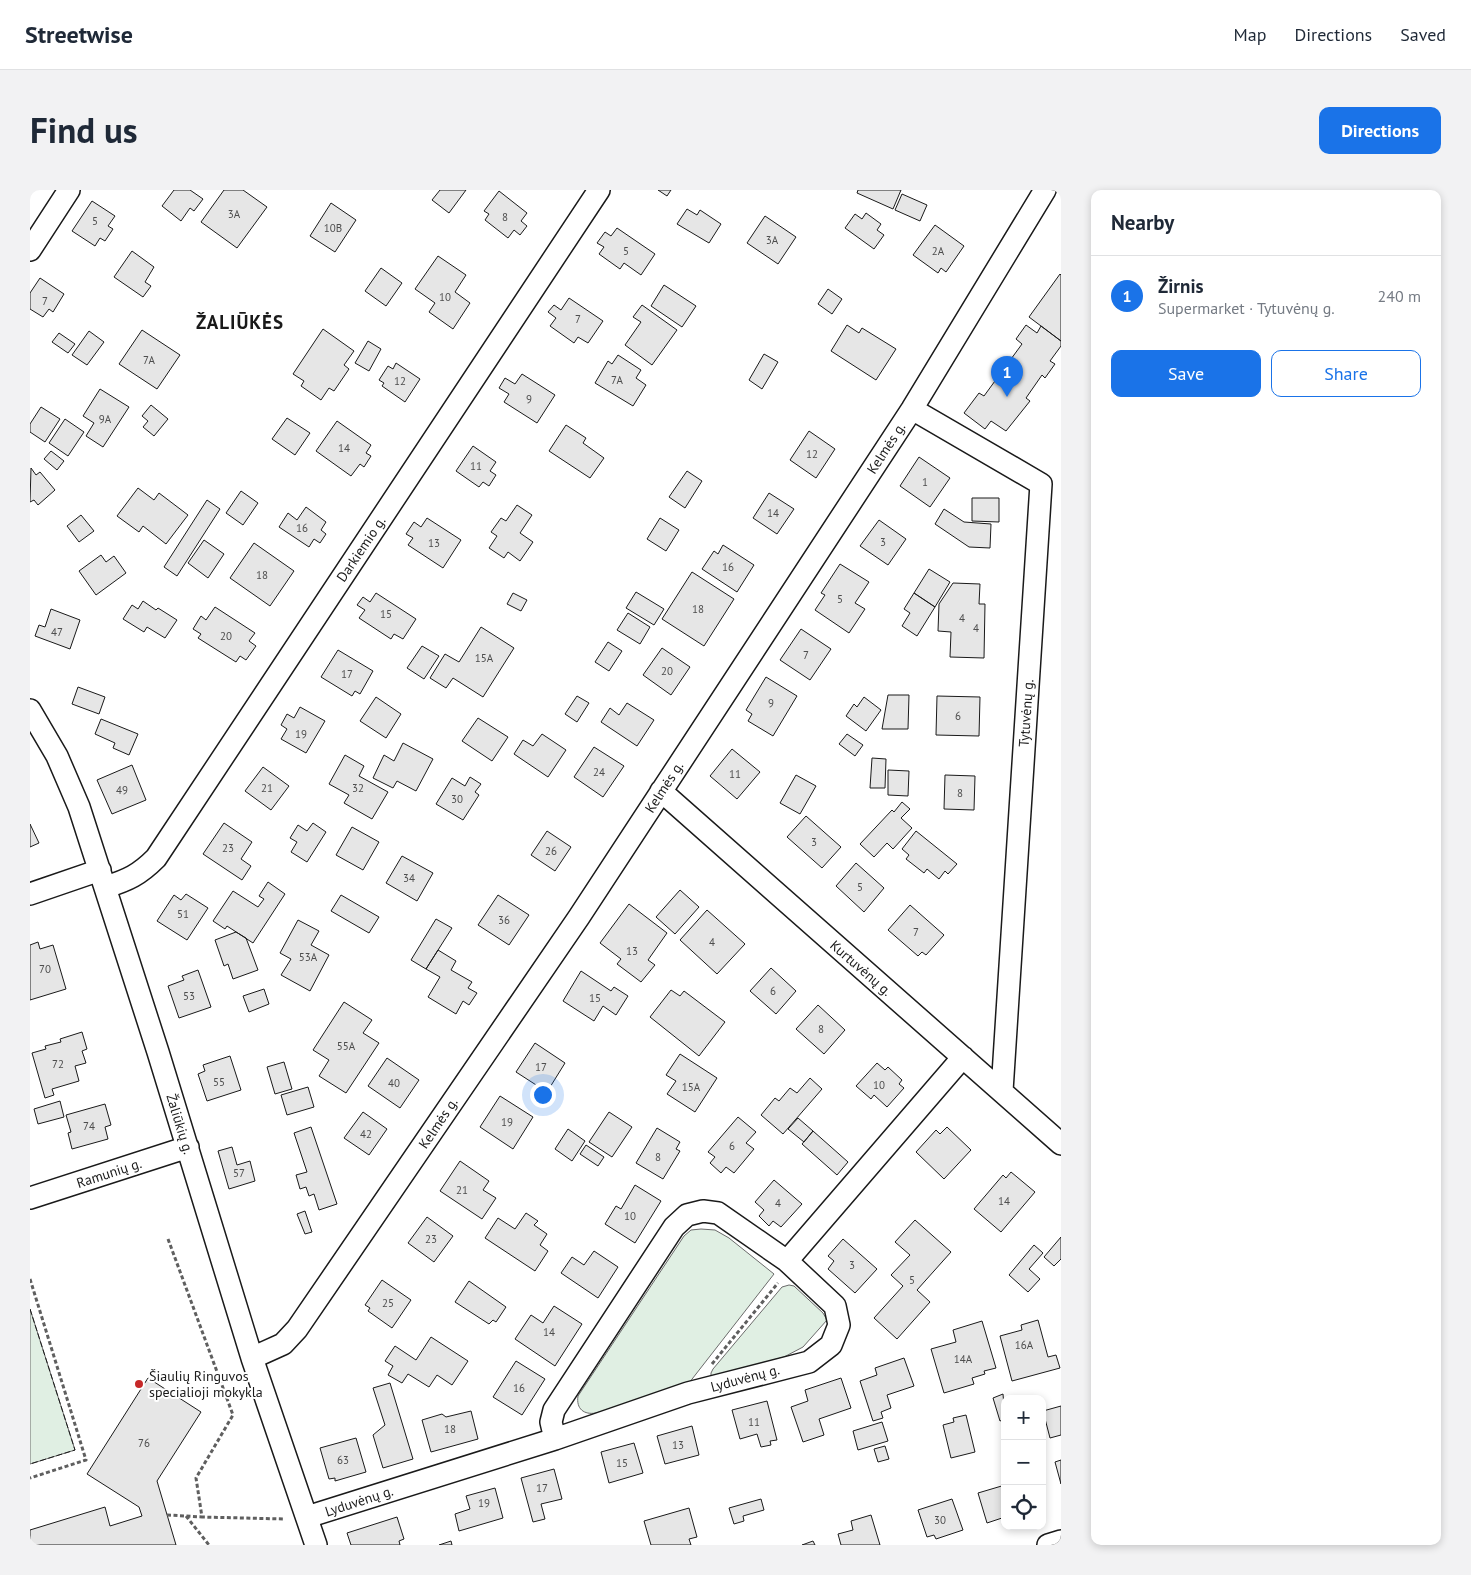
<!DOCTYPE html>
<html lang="en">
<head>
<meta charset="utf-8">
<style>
	body { margin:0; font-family:"PT Sans",sans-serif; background:#f2f2f3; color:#1f2937 }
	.controls { position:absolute; right:15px; bottom:15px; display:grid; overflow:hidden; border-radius:10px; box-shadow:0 2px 8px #0003 }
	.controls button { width:45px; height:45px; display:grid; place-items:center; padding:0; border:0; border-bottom:1px solid #e0e1e3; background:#fff; color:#1f2937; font:25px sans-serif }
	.you { position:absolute; left:512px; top:904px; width:18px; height:18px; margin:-12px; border:4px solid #fff; border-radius:50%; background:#1a73e8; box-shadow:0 0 0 8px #1a73e833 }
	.badge { display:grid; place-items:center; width:32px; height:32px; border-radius:50%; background:#1a73e8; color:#fff; font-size:16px; font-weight:700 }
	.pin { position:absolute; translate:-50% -41px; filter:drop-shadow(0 1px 2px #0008) }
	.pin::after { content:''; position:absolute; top:26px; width:18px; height:15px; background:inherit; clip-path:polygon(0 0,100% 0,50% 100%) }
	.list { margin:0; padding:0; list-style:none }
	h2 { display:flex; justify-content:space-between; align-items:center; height:65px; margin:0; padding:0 20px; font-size:21px }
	h2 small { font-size:16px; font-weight:400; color:#747a83 }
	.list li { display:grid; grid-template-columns:32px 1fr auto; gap:15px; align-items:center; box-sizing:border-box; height:80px; padding:0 20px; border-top:1px solid #e0e1e3 }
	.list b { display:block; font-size:19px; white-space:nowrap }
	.list p { margin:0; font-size:16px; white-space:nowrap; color:#747a83 }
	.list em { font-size:16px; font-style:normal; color:#747a83 }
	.actions { display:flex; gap:10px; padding:15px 20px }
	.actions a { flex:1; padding:11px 0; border:1px solid #1a73e8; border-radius:10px; text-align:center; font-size:18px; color:#1a73e8 }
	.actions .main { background:#1a73e8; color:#fff }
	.icon { flex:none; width:28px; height:28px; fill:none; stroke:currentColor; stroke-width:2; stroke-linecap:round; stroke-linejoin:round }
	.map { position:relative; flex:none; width:1031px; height:1355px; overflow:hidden; border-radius:10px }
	header { display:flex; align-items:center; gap:30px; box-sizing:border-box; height:70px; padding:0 25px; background:#fff; border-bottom:1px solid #e0e1e3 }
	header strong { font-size:24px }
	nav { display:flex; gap:28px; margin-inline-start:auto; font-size:18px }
	.intro { display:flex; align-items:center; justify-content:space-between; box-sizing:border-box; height:120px; padding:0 30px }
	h1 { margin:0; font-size:35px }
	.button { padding:12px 22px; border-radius:10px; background:#1a73e8; color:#fff; font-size:18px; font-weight:700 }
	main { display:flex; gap:30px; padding:0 30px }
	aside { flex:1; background:#fff; border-radius:10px; box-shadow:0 2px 8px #0003 }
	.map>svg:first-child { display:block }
	.green { fill:#e0efe3; stroke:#6a6a6a }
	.building { fill:#e6e6e6; stroke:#1a1a1a }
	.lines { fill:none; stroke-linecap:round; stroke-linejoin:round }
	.street-casing { stroke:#1a1a1a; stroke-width:24 }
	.path { stroke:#5f5f5f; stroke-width:3; stroke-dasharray:4 2.5; stroke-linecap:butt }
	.street { stroke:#fff; stroke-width:21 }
	.fence { stroke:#1a1a1a; stroke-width:1; stroke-dasharray:6 2.5; stroke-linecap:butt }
	.poi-dot { fill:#c62828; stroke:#fff; stroke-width:2 }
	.labels { text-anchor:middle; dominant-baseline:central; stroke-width:4; stroke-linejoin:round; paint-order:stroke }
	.number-label { font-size:11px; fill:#4d4d4d }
	.street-label { font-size:14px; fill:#1a1a1a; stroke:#fff }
	.poi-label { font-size:14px; fill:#1a1a1a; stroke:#fff; text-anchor:start }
	.district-label { font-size:19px; font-weight:bold; letter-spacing:1px; fill:#1a1a1a; stroke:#fff }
</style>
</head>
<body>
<header>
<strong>Streetwise</strong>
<nav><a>Map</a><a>Directions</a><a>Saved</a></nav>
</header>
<div class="intro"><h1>Find us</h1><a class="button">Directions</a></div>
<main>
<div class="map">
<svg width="1031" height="1355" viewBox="0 0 1031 1355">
	<rect width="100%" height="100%" fill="#fff"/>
	<path class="green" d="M671,1039L685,1040L699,1048L744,1084L659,1193L651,1198L566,1223C554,1225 546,1219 548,1206L654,1046L661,1040Z
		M759,1095L764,1096L793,1123L797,1130L773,1157L754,1167L681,1187V1183L683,1179L752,1097Z
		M0,1119L45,1260L0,1274Z"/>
	<path class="building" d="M144,0H160L173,9L164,21L160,18L151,31L132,16Z
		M194,0H213L237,17L207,58L171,32Z
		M410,0H436L419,23L402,10Z
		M628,0H641L637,6Z
		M828,0H871L863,19L827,3Z
		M469,1L497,23L491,31L497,36L490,45L484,40L478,48L455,30L459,24L454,21Z
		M872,4L897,15L890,31L865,20Z
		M62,11L85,26L78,36L83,39L75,51L70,48L65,56L42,41Z
		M301,13L326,30L305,62L280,46Z
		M657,19L667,25L670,20L691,34L679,53L647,34Z
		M836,23L851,34L847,40L854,45L844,59L815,38L825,24L832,29Z
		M735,26L766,47L748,74L717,53Z
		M905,35L934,56L916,82L911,78L908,83L883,65Z
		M587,38L625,64L611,85L594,73L590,79L569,64L574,57L567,53L575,42L581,46Z
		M102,61L124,77L115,92L121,96L113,107L84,87Z
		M408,66L436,85L425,102L440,113L423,139L399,122L405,113L385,99Z
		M351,78L372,93L356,116L335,101Z
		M1030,84L1031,85V151L999,127Z
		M10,88L34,104L23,122L19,119L13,127L0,119V103Z
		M634,95L666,116L652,137L621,116Z
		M798,99L812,109L802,124L788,114Z
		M539,108L573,131L558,153L548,147L544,153L520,136L526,128L518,122L524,115L531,120Z
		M612,115L647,140L622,175L595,155L611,132L603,127Z
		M817,135L829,143L832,138L866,159L846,190L801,161Z
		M996,135L1007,143L1011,136L1031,151V156L1020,171L1025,174L1015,188L1012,185L996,208L1000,211L976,241L961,231L955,239L934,223L949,203L954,206L992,154L986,149Z
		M293,139L324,161L314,175L319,179L304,201L299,198L291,210L271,196L274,191L263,184Z
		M112,140L150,165L127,199L89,174Z
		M59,141L74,152L57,175L42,165Z
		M29,143L45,154L38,163L22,152Z
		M338,151L351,159L339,181L325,173Z
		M734,164L748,172L732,199L719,190Z
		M588,165L611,180L606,188L616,195L603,216L565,193L578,171L582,174Z
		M366,173L390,189L375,212L352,196L354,193L349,190L358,176L363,179Z
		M492,184L525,205L507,233L474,212L479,204L469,198L475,188L485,194Z
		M70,199L99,217L73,257L56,246L64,233L53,226Z
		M121,215L138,229L124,246L113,237L118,231L112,226Z
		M11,217L30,229L15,252L0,242V234Z
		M257,228L280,243L265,265L242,249Z
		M35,229L54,242L38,266L19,253Z
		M307,231L341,255L336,263L341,266L334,277L330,274L321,286L286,261Z
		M536,235L556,248L553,253L574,268L560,288L519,261Z
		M779,241L805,259L786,288L760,270Z
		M443,256L466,272L460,281L466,285L459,296L453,292L449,297L426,281Z
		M21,261L34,271L27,280L14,269Z
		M889,267L920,288L900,317L870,296Z
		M1,278L6,285L10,282L25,300L8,315L4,310L0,312Z
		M657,281L672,291L655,318L639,307Z
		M108,298L124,310L129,303L158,325L136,354L113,336L109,342L87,326Z
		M211,301L228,313L213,335L196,323Z
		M739,303L764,319L747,344L723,328Z
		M942,308H969V332L942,331Z
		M177,310L190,319L147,386L134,377Z
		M487,315L502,325L490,343L503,352L490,371L478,362L474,368L459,358L467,346L461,342L471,328L476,331Z
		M276,317L296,332L291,340L296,344L290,353L284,349L279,357L249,337L258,323L267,330Z
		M914,319L934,332L961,334L960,358L939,357L905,334Z
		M51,325L64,341L49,352L37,336Z
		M397,328L431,350L413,378L378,355L383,348L376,344L384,332L391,337Z
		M630,328L649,340L636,361L617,349Z
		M849,330L876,349L858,375L830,356Z
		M174,350L194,364L178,388L158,373Z
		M224,353L264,381L240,416L200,388Z
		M693,355L724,375L707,402L672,379L684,361L688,364Z
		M71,365L76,372L84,366L96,383L66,405L49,381Z
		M810,374L839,392L825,413L835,419L819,443L785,420L795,405L791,403Z
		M899,379L920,392L905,417L884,403Z
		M662,382L704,409L674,456L632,429Z
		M923,393L950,394L949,414H955L954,468L920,467L921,442L908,441L909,414Z
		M606,402L634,419L624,435L596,418Z
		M346,403L386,429L373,449L364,444L361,449L329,428L335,420L327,415L333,407L340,412Z
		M483,403L497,410L491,421L477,414Z
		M884,403L905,417L887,446L872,436L880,423L874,419Z
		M113,411L126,420L128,418L147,430L135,448L117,437L114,442L93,429L102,415L108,419Z
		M185,417L225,443L219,451L226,456L216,470L210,466L206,472L168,448L171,444L163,439L171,426L176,430Z
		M21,419L50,430L40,459L5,446L9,435L15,437Z
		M598,423L620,437L610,454L587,440Z
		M451,437L484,458L453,507L423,488L416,498L400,488L415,464L429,472Z
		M771,439L801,459L780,490L750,470Z
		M578,452L592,461L579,481L565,472Z
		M392,456L409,466L394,489L377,478Z
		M632,458L660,477L641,505L613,485Z
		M308,460L343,481L330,504L325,501L322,506L291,487Z
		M736,487L767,506L743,546L718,531L722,524L716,520Z
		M48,497L75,507L69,524L42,514Z
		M858,505H879L878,539H852Z
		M547,506L559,513L547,532L535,524Z
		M907,506L950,507L949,546L906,545Z
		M346,507L371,524L356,548L330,531Z
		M834,507L851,520L836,541L816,526L824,514L827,517Z
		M597,513L624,530L607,556L571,532L580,518L589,525Z
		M270,517L295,531L276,563L251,549L257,539L251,535L257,524L264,528Z
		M448,528L478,547L462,571L432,551Z
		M71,529L108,544L99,565L83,558L85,553L65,544Z
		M512,544L536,560L518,587L484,564L493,550L503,556Z
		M817,544L833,555L825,566L809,554Z
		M373,553L403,569L386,601L367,591L363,598L343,588L354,565L364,571Z
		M564,557L594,576L573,607L544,587Z
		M702,559L730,582L707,609L680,586Z
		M315,565L334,576L329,586L358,602L342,629L314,613L319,605L299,594Z
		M842,568L856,569L855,598H840Z
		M102,575L116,610L82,624L67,590Z
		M233,577L259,596L241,620L215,601Z
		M858,580L879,581L878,606L858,605Z
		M766,585L786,596L770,624L750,613Z
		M915,585L945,586L944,620L914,619Z
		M440,587L451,594L445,602L449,605L433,630L406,614L422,588L435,596Z
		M872,612L880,619L871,628L882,638L863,659L857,653L844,667L830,654L862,620L864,622Z
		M776,626L811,657L792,678L757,647Z
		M194,633L222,652L211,669L221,676L212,690L173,664Z
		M283,633L296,642L277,672L261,662L267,652L260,648L268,635L277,641Z
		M0,634L9,653L0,657Z
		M322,637L349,652L333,680L306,665Z
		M517,641L541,657L525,681L501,665Z
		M886,641L927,674L918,684L915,681L909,689L897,679L894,683L876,669L879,665L872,659Z
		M372,666L403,683L387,711L356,693Z
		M826,673L854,698L834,722L806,696Z
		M238,692L255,704L223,753L197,736L195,739L183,731L203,701L228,717L234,709L229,706Z
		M650,700L669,717L645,744L626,727Z
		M156,704L178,718L157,750L127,731L144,705L151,710Z
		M311,705L349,727L339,743L301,721Z
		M468,705L499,725L479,755L448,735Z
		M599,714L637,743L618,770L625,775L611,792L587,774L591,769L570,753Z
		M880,715L914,745L896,765L892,762L888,766L858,740Z
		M677,720L715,754L687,784L650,750Z
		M406,729L422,738L396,779L381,770Z
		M268,730L289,741L281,755L299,765L280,801L251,785L261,769L250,763Z
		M206,742L216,748L228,780L203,789L198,774L194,776L185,750Z
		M8,752L10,759L23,755L36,799L0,810V755Z
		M408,760L426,771L421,780L442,792L438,798L447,803L439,815L433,811L426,824L398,807L410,787L396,779Z
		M741,778L766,801L746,824L720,801Z
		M168,780L181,817L149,828L138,796L154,790L152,786Z
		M551,781L581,801L584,797L598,806L586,825L573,816L564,831L533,811Z
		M234,799L239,814L219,822L213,806Z
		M641,800L650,806L654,801L695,832L669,866L620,827Z
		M314,812L342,830L333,843L349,853L316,903L289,886L299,870L283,860Z
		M788,815L815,840L794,864L766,839Z
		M52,842L57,859L52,861L56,873L45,876L49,891L22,899L24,905L15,908L2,863L16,859L15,856L31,852L30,849Z
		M505,853L535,873L517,902L486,882Z
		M650,864L687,888L665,922L637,904L646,891L636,885Z
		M200,866L211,900L177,911L168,884L175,881L173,875Z
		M357,868L389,890L370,918L338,896Z
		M254,872L262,899L245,904L237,877Z
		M847,873L855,880L858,877L872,890L869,894L874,898L857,917L844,905L841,909L826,896Z
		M780,888L792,899L753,944L731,925L745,908L749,911L760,898L767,903Z
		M278,897L284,917L257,925L251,905Z
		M470,906L503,927L483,959L450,937Z
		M30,911L34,927L8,934L4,919Z
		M75,914L81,935L75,937L78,949L42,959L38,943L41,942L36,925Z
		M333,922L357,939L339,965L314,948Z
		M579,922L602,937L582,967L559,952Z
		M708,927L726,942L716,953L724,959L704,983L696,977L691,983L680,973L685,967L678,962Z
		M768,928L783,941L774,952L758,939Z
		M281,937L307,1014L289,1020L284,1004L279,1006L276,997L270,999L266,985L277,982L264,943Z
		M917,937L941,960L914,989L886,962L906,940L910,944Z
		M627,938L650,952L646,959L650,961L633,989L606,973Z
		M538,939L555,951L542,971L525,959Z
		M783,941L818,972L807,985L772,954Z
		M556,955L574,967L568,976L550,964Z
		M202,957L207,975L220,971L225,991L199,999L188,961Z
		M430,971L459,991L453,1000L466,1008L452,1029L410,1001Z
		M981,982L1005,1002L971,1042L944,1019L973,985L976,988Z
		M744,990L772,1014L751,1037L743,1031L739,1036L729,1026L734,1020L725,1012Z
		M605,995L631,1011L605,1053L575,1034L586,1016L591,1019Z
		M275,1021L282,1042L275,1044L267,1024Z
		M496,1023L508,1031L504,1035L517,1044L510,1055L518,1061L505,1081L455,1048L468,1028L485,1039Z
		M397,1027L423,1046L404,1072L378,1053Z
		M885,1030L921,1062L887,1100L900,1112L867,1149L844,1128L873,1096L861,1085L880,1065L865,1052Z
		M1031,1047V1069L1024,1076L1014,1067Z
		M813,1049L847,1079L825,1103L798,1079L804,1071L798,1066Z
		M1004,1055L1013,1063L999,1079L1010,1089L998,1102L979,1085Z
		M564,1061L588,1077L568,1108L531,1083L542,1067L554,1075Z
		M352,1090L381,1110L362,1138L338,1121L340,1118L335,1115Z
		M439,1091L476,1117L466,1132L463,1130L459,1134L425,1112Z
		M524,1116L552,1134L525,1176L485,1149L501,1125L513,1133Z
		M1008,1130L1018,1167L1026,1165L1030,1178L982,1191L970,1146L992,1140L991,1135Z
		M952,1131L966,1178L954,1181L955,1184L942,1188L944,1194L914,1203L901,1159L926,1152L923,1140Z
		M401,1147L438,1171L422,1195L407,1185L399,1197L378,1184L372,1193L358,1185L363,1176L355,1171L365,1156L386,1170Z
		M874,1168L884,1196L857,1205L861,1218L851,1222L853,1228L843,1231L830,1191L847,1185L845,1178Z
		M486,1171L515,1189L492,1225L463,1207Z
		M118,1188L171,1222L127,1291L146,1355H0V1340L75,1317L80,1336L112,1326L109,1317L57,1284Z
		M811,1188L821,1218L789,1229L794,1245L773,1252L761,1217L778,1211L775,1200Z
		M360,1193L383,1269L353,1278L343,1245L355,1235L343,1198Z
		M973,1204L975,1229L970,1231L963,1208Z
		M737,1211L747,1250L740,1251L741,1255L731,1257L727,1244L710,1249L702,1220Z
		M1031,1216V1245L1020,1248L1013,1221Z
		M441,1221L448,1249L401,1262L392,1230L412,1224L416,1227Z
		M936,1225L945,1262L921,1268L913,1235L924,1232L923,1228Z
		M852,1232L858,1251L828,1260L823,1241Z
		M662,1236L669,1265L635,1274L627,1246Z
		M326,1248L336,1282L305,1291V1288L299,1289L290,1258Z
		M604,1253L613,1283L579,1293L571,1262Z
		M855,1256L859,1269L848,1272L844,1259Z
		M1031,1270V1294L1025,1272Z
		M524,1279L532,1309L511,1314L515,1329L503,1332L491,1288Z
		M975,1295V1327L957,1333L948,1303Z
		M465,1298L473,1328L429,1341L425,1324L440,1319L436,1306Z
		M731,1309L734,1320L713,1326L714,1331L704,1334L699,1318Z
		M922,1309L933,1340L906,1349L904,1345L897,1347L888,1320Z
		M659,1318L667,1347L659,1349L661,1355H621L614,1331Z
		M841,1325L850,1355H811L808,1344L823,1340L821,1331Z
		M367,1327L374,1349L369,1351L370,1355H321L317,1343Z
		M421,1351L422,1355H409Z
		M783,1351L785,1355H772Z"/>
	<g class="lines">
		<g class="street-casing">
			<path id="street" d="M0,60L39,0
				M882,219L1011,294L972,901
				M0,520L27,566L49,617L128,862L222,1168L286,1355
				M631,601L1031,954
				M76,697C98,690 109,685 126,668L569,0
				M0,704L70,680
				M0,1008L158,957
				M222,1168L253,1154L267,1139L549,727L882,219L1015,0
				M525,1249L521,1232L524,1220L644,1037L657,1025L673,1021L688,1023L757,1071
				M277,1327L525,1249L658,1203L779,1172L801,1155L809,1135L805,1116L757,1071L933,867
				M1018,1355L1031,1351"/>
		</g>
		<path class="path" d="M138,1049L203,1225L166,1288L172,1327L254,1329
			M0,1089L56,1270L0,1288
			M682,1174L748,1093
			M137,1325L172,1327
			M156,1326L179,1355"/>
		<use href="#street" class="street"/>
		<path class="fence" d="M0,1119L45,1260L0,1274"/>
	</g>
	<circle class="poi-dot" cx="109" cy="1194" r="5"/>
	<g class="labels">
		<g class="number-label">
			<text x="204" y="24">3A</text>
			<text x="475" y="27">8</text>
			<text x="65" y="31">5</text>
			<text x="303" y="38">10B</text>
			<text x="742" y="50">3A</text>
			<text x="596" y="61">5</text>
			<text x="908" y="61">2A</text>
			<text x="415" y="107">10</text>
			<text x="15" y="111">7</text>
			<text x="548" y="129">7</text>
			<text x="119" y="170">7A</text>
			<text x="587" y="190">7A</text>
			<text x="370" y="191">12</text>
			<text x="499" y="209">9</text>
			<text x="75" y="229">9A</text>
			<text x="314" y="258">14</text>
			<text x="782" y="264">12</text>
			<text x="446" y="276">11</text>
			<text x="895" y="292">1</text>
			<text x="743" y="323">14</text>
			<text x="272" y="338">16</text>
			<text x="853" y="352">3</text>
			<text x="404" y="353">13</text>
			<text x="698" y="377">16</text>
			<text x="232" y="385">18</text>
			<text x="810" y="409">5</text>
			<text x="668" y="419">18</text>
			<text x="356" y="424">15</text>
			<text x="932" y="428">4</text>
			<text x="946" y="438">4</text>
			<text x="27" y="442">47</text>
			<text x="196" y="446">20</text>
			<text x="776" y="465">7</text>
			<text x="454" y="468">15A</text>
			<text x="637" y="481">20</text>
			<text x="317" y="484">17</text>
			<text x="741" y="513">9</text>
			<text x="928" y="526">6</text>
			<text x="271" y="544">19</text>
			<text x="569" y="582">24</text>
			<text x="705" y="584">11</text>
			<text x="237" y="598">21</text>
			<text x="328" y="598">32</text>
			<text x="92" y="600">49</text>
			<text x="930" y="603">8</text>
			<text x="427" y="609">30</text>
			<text x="784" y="652">3</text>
			<text x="198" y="658">23</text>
			<text x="521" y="661">26</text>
			<text x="379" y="688">34</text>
			<text x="830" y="697">5</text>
			<text x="153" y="724">51</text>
			<text x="474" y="730">36</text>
			<text x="886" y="742">7</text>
			<text x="682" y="752">4</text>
			<text x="602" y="761">13</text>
			<text x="278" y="767">53A</text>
			<text x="15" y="779">70</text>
			<text x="743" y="801">6</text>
			<text x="159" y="806">53</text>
			<text x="565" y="808">15</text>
			<text x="791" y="839">8</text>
			<text x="316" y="856">55A</text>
			<text x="28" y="874">72</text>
			<text x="511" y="877">17</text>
			<text x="189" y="892">55</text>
			<text x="364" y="893">40</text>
			<text x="849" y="895">10</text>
			<text x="661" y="897">15A</text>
			<text x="477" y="932">19</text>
			<text x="59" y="936">74</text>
			<text x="336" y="944">42</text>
			<text x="702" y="956">6</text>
			<text x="628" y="967">8</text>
			<text x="209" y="983">57</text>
			<text x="432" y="1000">21</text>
			<text x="974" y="1011">14</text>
			<text x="748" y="1013">4</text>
			<text x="600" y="1026">10</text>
			<text x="401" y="1049">23</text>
			<text x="822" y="1075">3</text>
			<text x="882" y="1090">5</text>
			<text x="358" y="1113">25</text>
			<text x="519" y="1142">14</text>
			<text x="994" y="1155">16A</text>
			<text x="933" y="1169">14A</text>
			<text x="489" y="1198">16</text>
			<text x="724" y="1232">11</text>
			<text x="420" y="1239">18</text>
			<text x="114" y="1253">76</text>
			<text x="648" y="1255">13</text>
			<text x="313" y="1270">63</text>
			<text x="592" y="1273">15</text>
			<text x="512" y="1298">17</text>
			<text x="454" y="1313">19</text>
			<text x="910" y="1330">30</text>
		</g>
		<g class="street-label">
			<text transform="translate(856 258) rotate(-57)">Kelmės g.</text>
			<text transform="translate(331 359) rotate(-56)">Darkiemio g.</text>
			<text transform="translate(996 523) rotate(-86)">Tytuvėnų g.</text>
			<text transform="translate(634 597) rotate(-57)">Kelmės g.</text>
			<text transform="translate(831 778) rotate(41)">Kurtuvėnų g.</text>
			<text transform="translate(408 933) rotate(-56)">Kelmės g.</text>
			<text transform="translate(150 934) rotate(73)">Žaliūkių g.</text>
			<text transform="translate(79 983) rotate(-18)">Ramunių g.</text>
			<text transform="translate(715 1188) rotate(-15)">Lyduvėnų g.</text>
			<text transform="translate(329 1311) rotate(-18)">Lyduvėnų g.</text>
		</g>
		<g class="poi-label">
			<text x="119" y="1186">Šiaulių Ringuvos<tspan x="119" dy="16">specialioji mokykla</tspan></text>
		</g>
		<g class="district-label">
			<text x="210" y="132">ŽALIŪKĖS</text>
		</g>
	</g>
</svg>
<div class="controls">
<button>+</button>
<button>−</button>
<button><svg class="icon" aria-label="locate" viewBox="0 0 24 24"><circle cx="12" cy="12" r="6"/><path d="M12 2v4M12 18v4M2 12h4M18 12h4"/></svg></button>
</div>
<div class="you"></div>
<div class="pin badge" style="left:977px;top:207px">1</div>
</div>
<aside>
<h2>Nearby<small></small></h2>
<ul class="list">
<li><span class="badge">1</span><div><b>Žirnis</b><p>Supermarket · Tytuvėnų g.</p></div><em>240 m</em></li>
</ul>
<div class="actions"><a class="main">Save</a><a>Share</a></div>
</aside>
</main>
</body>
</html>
